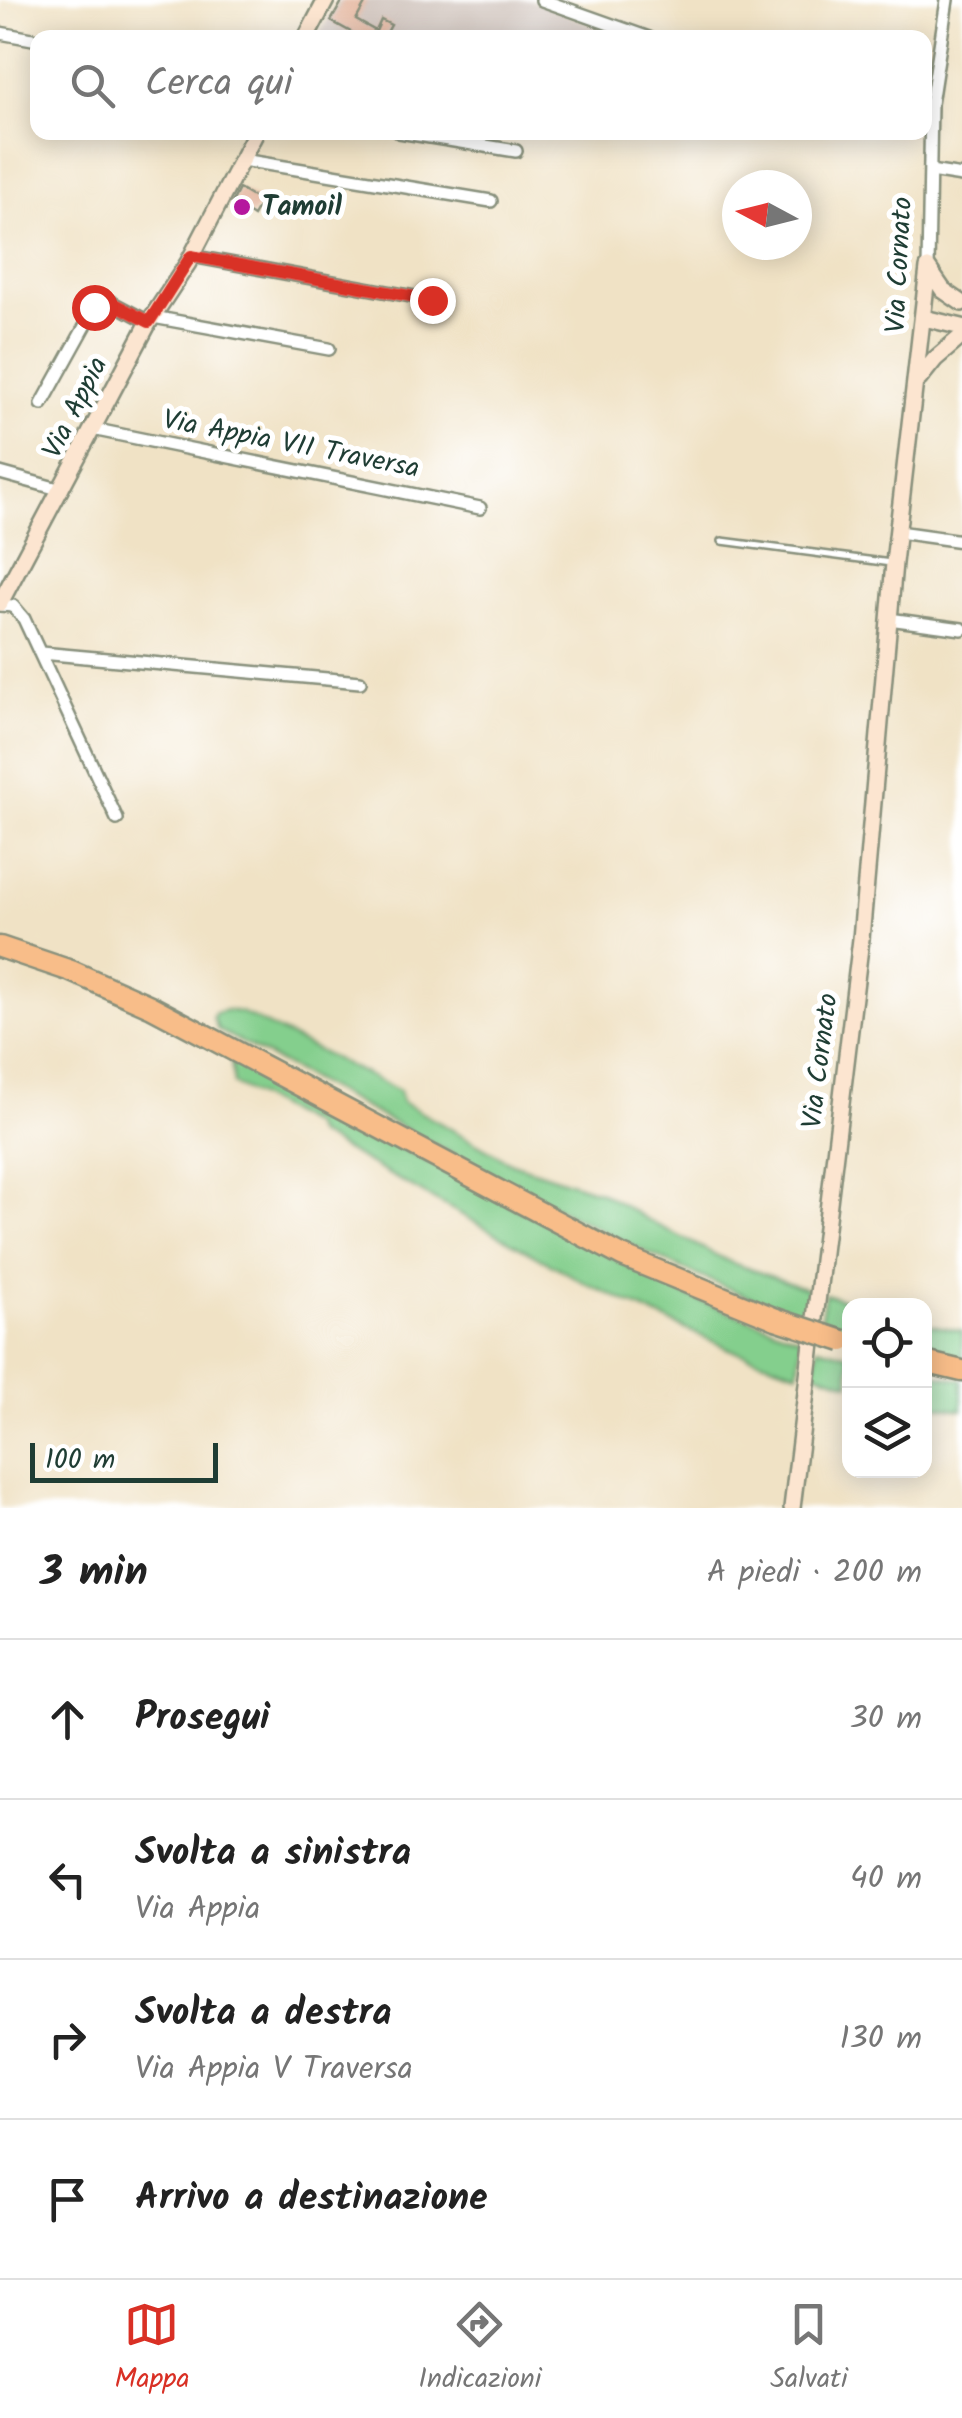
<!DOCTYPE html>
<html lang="it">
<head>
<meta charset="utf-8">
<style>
	body { margin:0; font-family:Kalam,sans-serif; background:#f2f2f2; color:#222 }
	.controls { position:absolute; right:30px; bottom:30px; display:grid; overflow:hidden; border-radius:20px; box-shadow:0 5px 25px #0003 }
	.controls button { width:90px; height:90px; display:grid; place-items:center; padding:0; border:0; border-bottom:2px solid #e0e0e0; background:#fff; color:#222; font:50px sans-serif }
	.compass { position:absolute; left:722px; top:170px; width:90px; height:90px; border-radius:50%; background:#fff; box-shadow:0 5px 25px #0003; rotate:277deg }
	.scale { position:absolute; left:30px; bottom:25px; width:188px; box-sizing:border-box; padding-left:10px; border:5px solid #1f3d34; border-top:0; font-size:28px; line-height:35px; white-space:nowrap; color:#1f3d34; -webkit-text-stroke:8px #fff; paint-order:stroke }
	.stop { position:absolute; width:30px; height:30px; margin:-22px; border:8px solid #d93025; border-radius:50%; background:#fff }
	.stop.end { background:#d93025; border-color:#fff; box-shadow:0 2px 10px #0008 }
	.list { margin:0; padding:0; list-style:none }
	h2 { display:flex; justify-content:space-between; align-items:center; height:130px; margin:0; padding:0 40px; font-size:42px }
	h2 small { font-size:32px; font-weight:400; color:#767676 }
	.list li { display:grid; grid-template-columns:65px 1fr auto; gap:30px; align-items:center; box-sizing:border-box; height:160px; padding:0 40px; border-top:2px solid #e0e0e0 }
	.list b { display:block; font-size:38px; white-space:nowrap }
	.list p { margin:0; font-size:32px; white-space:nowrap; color:#767676 }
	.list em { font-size:32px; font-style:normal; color:#767676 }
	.icon { flex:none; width:55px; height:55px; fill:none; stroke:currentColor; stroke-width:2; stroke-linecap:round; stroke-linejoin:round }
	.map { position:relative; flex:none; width:962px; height:1508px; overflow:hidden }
	.search { position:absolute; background:#fff; box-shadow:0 5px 25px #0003; left:30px; right:30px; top:30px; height:110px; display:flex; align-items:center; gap:25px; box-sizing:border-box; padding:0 35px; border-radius:20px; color:#767676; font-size:38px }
	.sheet { height:770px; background:#fff }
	nav { display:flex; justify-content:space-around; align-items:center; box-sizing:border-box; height:140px; border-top:2px solid #e0e0e0; background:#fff; font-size:28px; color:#767676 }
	nav a { display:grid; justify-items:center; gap:5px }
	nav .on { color:#d93025 }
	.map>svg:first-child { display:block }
	.industrial { fill:#cec1b9 }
	.green { fill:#84cf8d; stroke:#528660; stroke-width:2.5 }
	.building { fill:#e3b49b }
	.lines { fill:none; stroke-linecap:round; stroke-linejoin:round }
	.lane-casing { stroke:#88907c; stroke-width:10 }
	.street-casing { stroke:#88907c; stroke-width:16 }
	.secondary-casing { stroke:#88907c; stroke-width:20 }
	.highway-casing { stroke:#88907c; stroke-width:25 }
	.lane { stroke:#fff; stroke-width:5 }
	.street { stroke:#fff; stroke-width:11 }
	.secondary { stroke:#fce5d0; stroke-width:15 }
	.highway { stroke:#f8bd89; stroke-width:20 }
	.highway-bridge-casing { stroke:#88907c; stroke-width:25; stroke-linecap:butt }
	.highway-bridge { stroke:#f8bd89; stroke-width:20 }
	.route { stroke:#d93025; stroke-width:12 }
	.poi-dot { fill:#b5179e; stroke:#fff; stroke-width:4 }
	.labels { text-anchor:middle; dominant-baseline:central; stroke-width:10; stroke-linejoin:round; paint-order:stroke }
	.poi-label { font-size:28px; font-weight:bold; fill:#1f3d34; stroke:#fff; text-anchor:start }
	.street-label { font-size:28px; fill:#1f3d34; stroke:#fff }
</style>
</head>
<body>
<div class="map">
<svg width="962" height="1508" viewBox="0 0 962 1508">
	<rect width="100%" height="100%" fill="#fff"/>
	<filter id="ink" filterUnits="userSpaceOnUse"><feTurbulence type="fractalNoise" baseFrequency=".01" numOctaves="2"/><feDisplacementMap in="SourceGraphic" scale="20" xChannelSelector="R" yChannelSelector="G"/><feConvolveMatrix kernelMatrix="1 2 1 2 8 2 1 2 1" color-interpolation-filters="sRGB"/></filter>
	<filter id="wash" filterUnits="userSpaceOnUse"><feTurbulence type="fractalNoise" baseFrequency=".0048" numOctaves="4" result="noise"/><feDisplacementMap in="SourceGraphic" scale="40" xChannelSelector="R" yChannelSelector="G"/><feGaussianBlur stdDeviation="2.25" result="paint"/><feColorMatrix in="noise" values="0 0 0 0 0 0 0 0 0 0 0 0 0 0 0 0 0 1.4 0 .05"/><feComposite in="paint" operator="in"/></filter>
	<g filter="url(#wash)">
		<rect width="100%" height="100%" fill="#f0e2c5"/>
		<path class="industrial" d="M338,0H531L600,28L597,38H318Z"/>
		<path class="green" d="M227,1010L240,1012L399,1091L402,1102L512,1163L600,1192L655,1224L732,1263L810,1290L805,1317C709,1285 619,1240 528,1193C424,1140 321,1084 218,1030L213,1017L215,1013Z
			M231,1060L689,1297L802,1338L798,1372L732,1350L587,1284L316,1134L311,1125L234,1084Z
			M825,1294L860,1305L850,1306L849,1331L820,1322Z
			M925,1324L962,1331V1359L925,1351Z
			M818,1347L849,1355V1383L814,1372Z
			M925,1373L962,1380V1410L925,1404Z"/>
		<g id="blocks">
			<path class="building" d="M343,0H367L356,20L376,31L381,20L391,25L385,36L387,38H362L331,21Z
				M239,189L261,202L253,216L232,203Z"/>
		</g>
	</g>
	<g filter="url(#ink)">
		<use href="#blocks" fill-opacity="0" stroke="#88907c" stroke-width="2.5"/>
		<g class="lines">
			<g class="lane-casing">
				<path id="lane" d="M722,541L891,563"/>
			</g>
			<g class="street-casing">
				<path id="street" d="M542,0L649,38
					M0,33L38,40
					M399,132L516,151
					M242,160L491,201
					M930,171L962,176
					M191,256L432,300
					M928,268L931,104L947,0
					M153,317L329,349
					M42,404L99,301H109L149,322
					M92,429L480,508
					M0,473L62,490
					M898,532L962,541
					M0,605L13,606L24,619L117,819
					M889,619L962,629
					M41,653L360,682"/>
			</g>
			<g class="secondary-casing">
				<path id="secondary" d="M306,38L326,0
					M928,268L943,290L962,303
					M924,318L962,327
					M919,379L935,359L962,336
					M0,603L149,322L188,263L256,132
					M792,1508L861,939L894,563L928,268"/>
			</g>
			<g class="highway-casing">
				<path id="highway" d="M0,947L71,971L150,1006L622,1256L776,1319
					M924,1362L962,1371"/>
			</g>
			<use href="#lane" class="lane"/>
			<use href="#street" class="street"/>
			<use href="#secondary" class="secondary"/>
			<use href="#highway" class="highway"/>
			<g class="highway-bridge-casing">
				<path id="highway-bridge" d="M776,1319L843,1341"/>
			</g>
			<use href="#highway-bridge" class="highway-bridge"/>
		</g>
	</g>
	<g class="lines" filter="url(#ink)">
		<path class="route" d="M94,307L99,301H109L149,322L191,256L432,300"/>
	</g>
	<circle class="poi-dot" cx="242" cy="207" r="10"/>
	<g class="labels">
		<g class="poi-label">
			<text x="262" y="207">Tamoil</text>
		</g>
		<g class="street-label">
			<text transform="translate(900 265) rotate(-87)">Via Cornato</text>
			<text transform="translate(76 408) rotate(-63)">Via Appia</text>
			<text transform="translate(291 445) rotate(11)">Via Appia VII Traversa</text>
			<text transform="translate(821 1061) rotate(-83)">Via Cornato</text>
		</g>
	</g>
</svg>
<div class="controls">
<button><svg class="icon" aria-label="locate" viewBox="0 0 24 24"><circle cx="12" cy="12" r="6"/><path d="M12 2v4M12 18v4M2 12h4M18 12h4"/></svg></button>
<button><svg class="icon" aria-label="layers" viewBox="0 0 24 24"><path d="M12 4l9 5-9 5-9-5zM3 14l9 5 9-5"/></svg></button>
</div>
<svg class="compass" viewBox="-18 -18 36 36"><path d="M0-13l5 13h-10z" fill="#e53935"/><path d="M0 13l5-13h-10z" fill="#767676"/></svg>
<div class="scale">100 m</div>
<div class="stop" style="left:94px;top:307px"></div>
<div class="stop end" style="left:432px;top:300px"></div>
<div class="search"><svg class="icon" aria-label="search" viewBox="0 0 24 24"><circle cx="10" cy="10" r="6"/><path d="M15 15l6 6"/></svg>Cerca qui</div>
</div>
<section class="sheet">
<h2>3 min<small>A piedi · 200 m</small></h2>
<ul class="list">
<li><svg class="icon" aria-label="ahead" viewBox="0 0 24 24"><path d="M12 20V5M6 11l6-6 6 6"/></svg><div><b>Prosegui</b></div><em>30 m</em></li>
<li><svg class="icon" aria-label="left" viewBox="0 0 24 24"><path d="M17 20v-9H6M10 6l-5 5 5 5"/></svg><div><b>Svolta a sinistra</b><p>Via Appia</p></div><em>40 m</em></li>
<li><svg class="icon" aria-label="right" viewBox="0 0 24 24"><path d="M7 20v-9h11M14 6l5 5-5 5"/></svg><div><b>Svolta a destra</b><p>Via Appia V Traversa</p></div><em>130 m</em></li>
<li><svg class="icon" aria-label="arrive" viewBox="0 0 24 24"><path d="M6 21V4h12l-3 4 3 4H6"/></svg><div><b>Arrivo a destinazione</b></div></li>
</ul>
</section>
<nav>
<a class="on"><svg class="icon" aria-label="map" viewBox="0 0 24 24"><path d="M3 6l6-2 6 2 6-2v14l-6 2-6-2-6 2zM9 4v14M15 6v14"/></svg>Mappa</a>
<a><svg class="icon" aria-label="directions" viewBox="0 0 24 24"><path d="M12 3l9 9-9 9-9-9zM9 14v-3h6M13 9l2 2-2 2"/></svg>Indicazioni</a>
<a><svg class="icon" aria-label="saved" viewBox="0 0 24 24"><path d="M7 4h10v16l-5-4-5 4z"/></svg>Salvati</a>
</nav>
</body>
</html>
